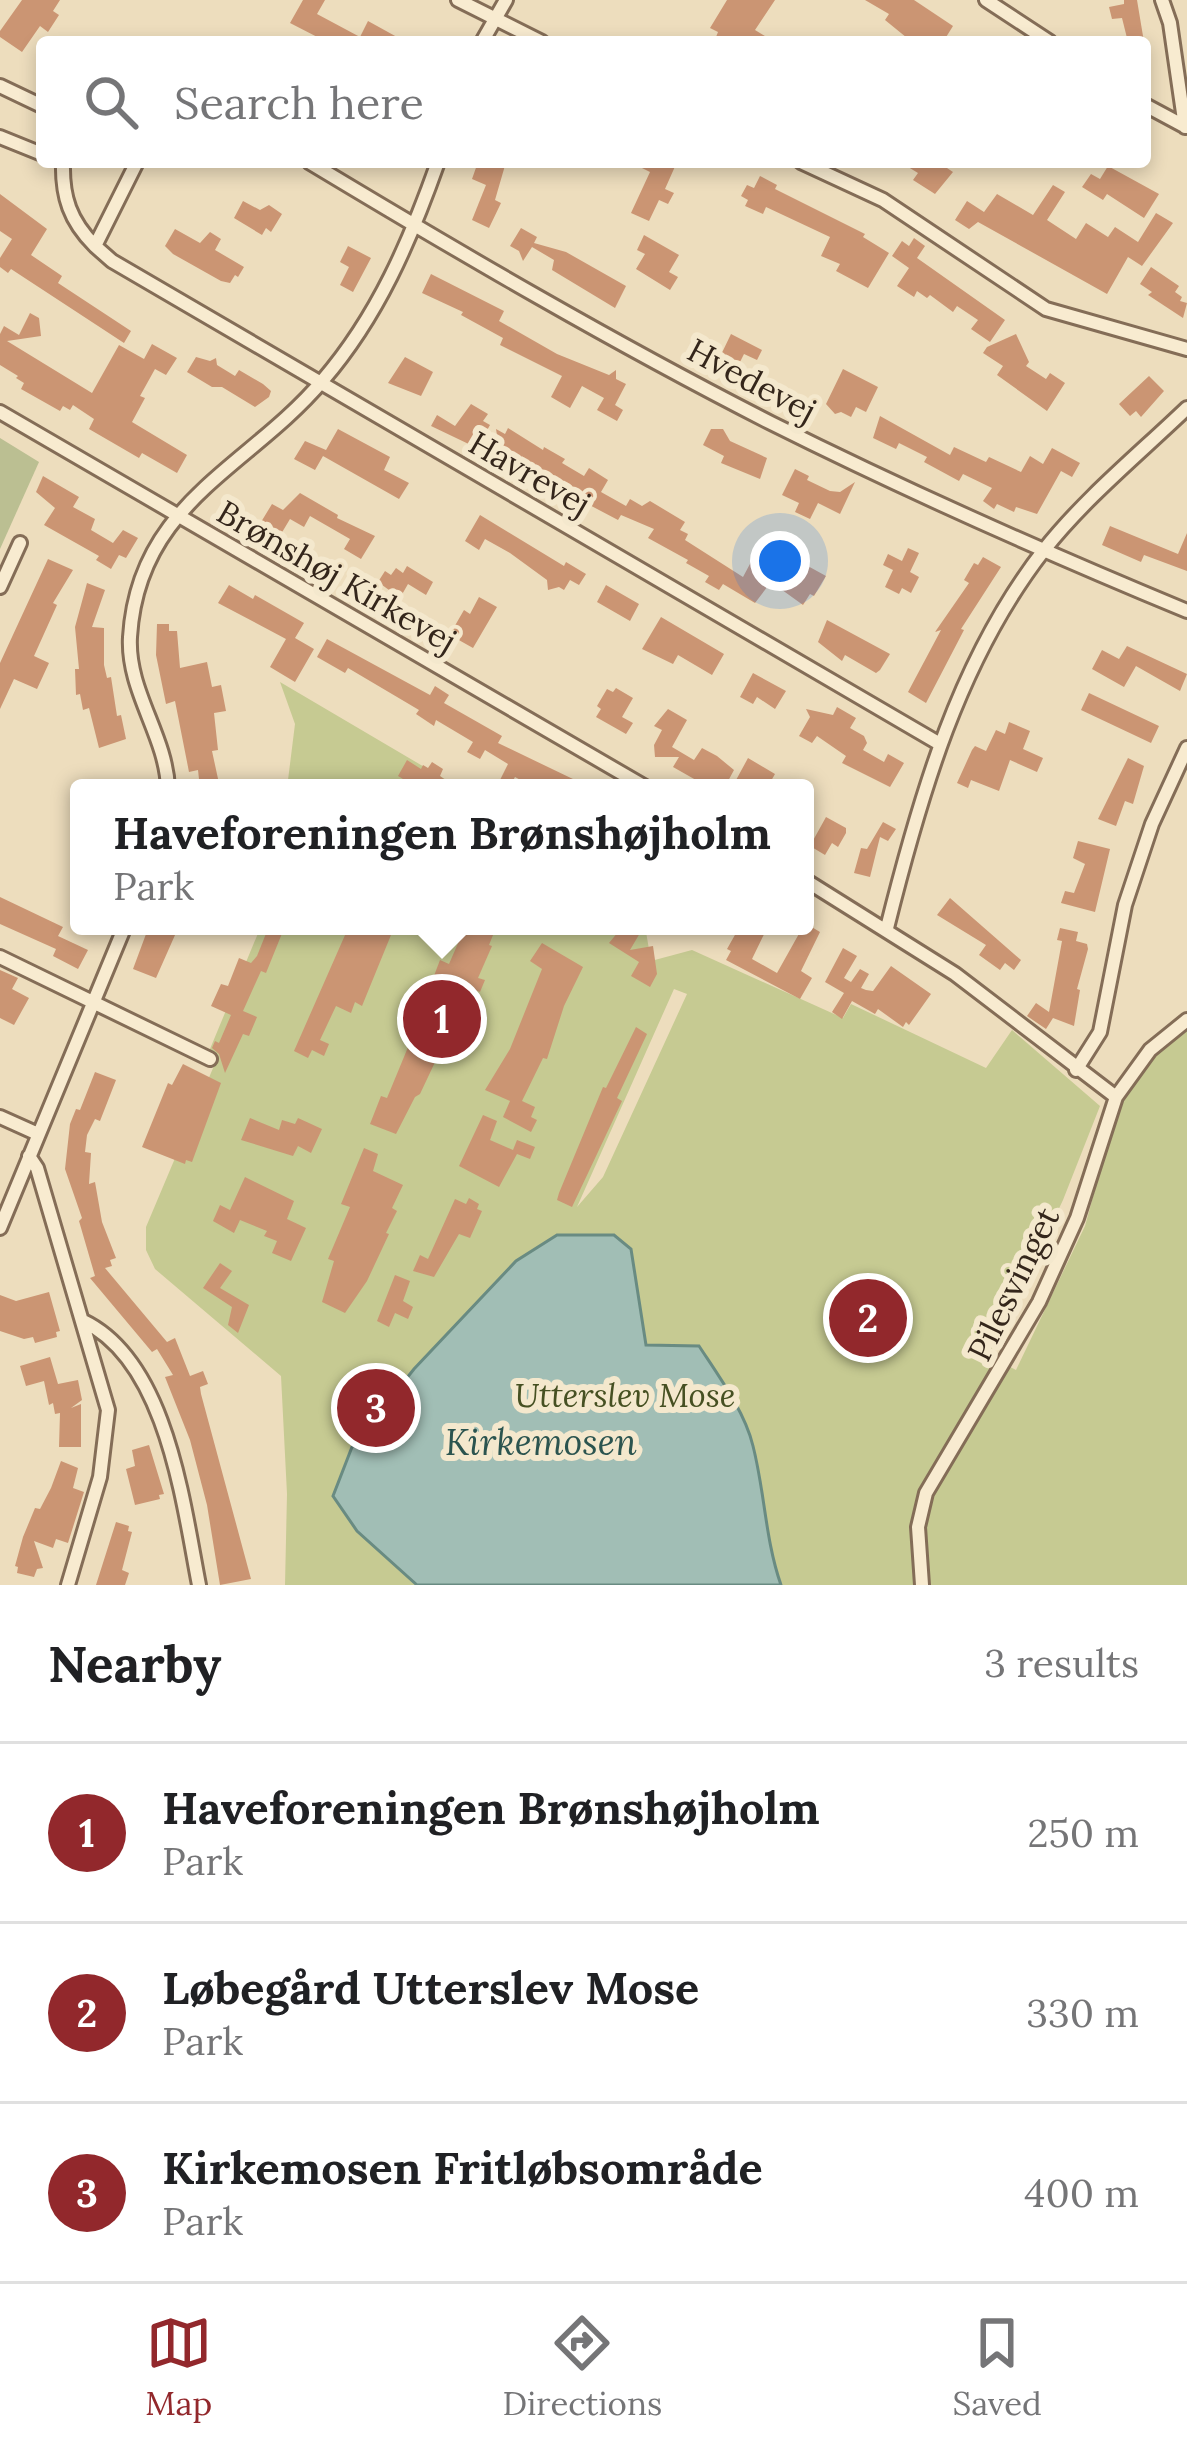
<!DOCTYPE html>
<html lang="en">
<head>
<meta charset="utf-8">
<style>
	body { margin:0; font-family:Lora,serif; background:#f2f2f2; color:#202124 }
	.you { position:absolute; left:780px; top:561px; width:42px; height:42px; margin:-30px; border:9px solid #fff; border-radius:50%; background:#1a73e8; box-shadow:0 0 0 18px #1a73e833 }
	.badge { display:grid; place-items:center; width:78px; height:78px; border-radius:50%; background:#92282c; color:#fff; font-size:39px; font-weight:700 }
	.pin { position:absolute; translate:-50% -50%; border:6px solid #fff; box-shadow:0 3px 12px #0006 }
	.popup { position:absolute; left:70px; top:779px; width:744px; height:156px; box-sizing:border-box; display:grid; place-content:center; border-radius:12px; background:#fff; filter:drop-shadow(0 3px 9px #0005); font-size:39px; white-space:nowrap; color:#757577 }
	.popup b { font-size:45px; color:#202124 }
	.popup::after { content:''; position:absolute; left:50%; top:100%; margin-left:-24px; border:24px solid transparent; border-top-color:#fff }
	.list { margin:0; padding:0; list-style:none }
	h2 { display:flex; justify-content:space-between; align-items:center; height:156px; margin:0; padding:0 48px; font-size:51px }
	h2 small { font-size:39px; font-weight:400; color:#757577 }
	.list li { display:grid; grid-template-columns:78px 1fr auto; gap:36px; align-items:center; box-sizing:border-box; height:180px; padding:0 48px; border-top:3px solid #e0e0e0 }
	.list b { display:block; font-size:45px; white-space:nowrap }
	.list p { margin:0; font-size:39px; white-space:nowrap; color:#757577 }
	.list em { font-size:39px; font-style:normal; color:#757577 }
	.icon { flex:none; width:66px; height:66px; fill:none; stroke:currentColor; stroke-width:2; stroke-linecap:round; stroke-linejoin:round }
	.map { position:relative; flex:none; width:1187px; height:1585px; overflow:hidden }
	.search { position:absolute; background:#fff; box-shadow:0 6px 18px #0003; left:36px; right:36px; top:36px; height:132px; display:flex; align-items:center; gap:30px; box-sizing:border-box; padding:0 42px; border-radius:12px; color:#757577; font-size:45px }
	.sheet { height:696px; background:#fff }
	nav { display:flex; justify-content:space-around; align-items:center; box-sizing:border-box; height:168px; border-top:3px solid #e0e0e0; background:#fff; font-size:33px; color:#757577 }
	nav a { display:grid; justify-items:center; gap:6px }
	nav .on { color:#92282c }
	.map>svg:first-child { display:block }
	.green { fill:#c6ca92; fill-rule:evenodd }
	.cemetery { fill:#bbbf92 }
	.water { fill:#a1beb5; stroke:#698b82; stroke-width:3 }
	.building { fill:#cb9573 }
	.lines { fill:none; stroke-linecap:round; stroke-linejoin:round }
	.minor-casing { stroke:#846d57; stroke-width:18 }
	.minor { stroke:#f8ebd0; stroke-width:12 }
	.labels { text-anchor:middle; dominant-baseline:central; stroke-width:12; stroke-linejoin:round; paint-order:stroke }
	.street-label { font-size:33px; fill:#34261b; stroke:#f4e8cd }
	.park-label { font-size:33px; font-style:italic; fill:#465022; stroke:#f4e8cd }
	.water-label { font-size:36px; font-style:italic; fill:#2b544f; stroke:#f4e8cd }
</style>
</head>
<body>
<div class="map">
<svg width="1187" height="1585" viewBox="0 0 1187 1585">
	<rect width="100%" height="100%" fill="#edddbd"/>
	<path class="green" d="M280,682L460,788H287L295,724Z
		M261,926H645L651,961L692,950L843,1018L851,1004L986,1068L1012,1030L1100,1106L1063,1200L989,1356L1016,1370L1085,1226L1119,1102L1161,1047L1187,1029V1585H285L287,1494L281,1376L155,1269L146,1250V1227L216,1061L210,1049ZM674,989L687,994L603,1177L577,1207Z"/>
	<path class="cemetery" d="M0,438L39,462L0,549Z"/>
	<path class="water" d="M557,1235H614L631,1249L646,1345L699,1346C718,1375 745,1412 753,1446C765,1493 765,1539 781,1585H417L357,1531L333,1496L352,1447L414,1369L516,1261Z"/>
	<path class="building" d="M22,0H60L53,11L59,15L48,32L40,26L22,52L0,37V31Z
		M303,0H325L317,14L360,37L368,21L406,42H327L290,23Z
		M727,0H775L755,30L775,42H714L718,32L710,28Z
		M865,0H914L953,26L943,42H912L885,20L889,14Z
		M1124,0H1137L1144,42H1128L1122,18L1112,19L1109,7L1124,4Z
		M478,162H506L495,200L501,203L489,228L472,220L486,185L472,179Z
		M630,162H677L665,189L674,193L668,204L659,200L649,221L631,213L650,172Z
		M900,162H938L953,172L935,194L913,180L918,173Z
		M1108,166L1159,194L1144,218L1107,194L1103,200L1082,187L1091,174L1100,179Z
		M760,176L777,185L775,189L865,234L863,237L889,253L868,288L836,271L840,264L821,256L830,237L766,207L763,214L745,206L748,200L741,196L747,185L754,188Z
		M1053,185L1065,192L1047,220L1076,239L1086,223L1108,237L1115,227L1138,242L1156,213L1173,223L1142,266L1128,257L1107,294L978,222L969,229L955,220L967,201L984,212L997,194L1033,215Z
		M0,194L47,229L31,255L62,276L58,283L131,331L124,343L11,269L8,273L0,267V258L12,239L0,231Z
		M243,201L260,210L269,205L282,214L271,232L266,228L262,235L234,218Z
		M521,228L537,237L534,243L566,252L626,286L615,308L552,270L554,260L532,247L523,261L519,251L510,246Z
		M175,229L200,243L210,232L221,239L215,250L244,267L238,277L235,275L230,283L221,281L173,254L165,246Z
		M644,235L679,255L669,272L678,277L670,290L636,269L645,254L637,250Z
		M914,238L925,246L917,258L1005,320L990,342L971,329L978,320L957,306L953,312L930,295L927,298L917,291L914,297L897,286L909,268L892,256L902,241L909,246Z
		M348,246L371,258L353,292L340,285L349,267L340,262Z
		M1151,267L1179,286L1175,292L1182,297L1180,301L1187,303L1183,318L1148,295L1152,292L1140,284Z
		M431,274L504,311L499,321L557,354L609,375L616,370V379L626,384L615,405L623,410L617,421L597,410L604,398L582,386L570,408L551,397L562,376L500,345L503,338L461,315L463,312L422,293Z
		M30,313L39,318L41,336L7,341L92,393L119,345L144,359L152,344L177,358L166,375L155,369L140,396L145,398L132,422L187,455L177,473L142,453L139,458L89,429L94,419L73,405L70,410L63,406L60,411L21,389L24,383L16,378L18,376L0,365V334L4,326L19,335Z
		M731,334L762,350L757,360L744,354L736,370L718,361Z
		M1016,334L1029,362L1026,366L1046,379L1050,373L1065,383L1047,411L997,375L1003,366L983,353L987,347Z
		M196,357L210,361L216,358L217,365L235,376L239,370L263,384L271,391L269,397L255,407L222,387H212L187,372Z
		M405,357L433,372L421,396L388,383Z
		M843,369L878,387L866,412L856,407L851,417L841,412L835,414L826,404Z
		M1149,376L1164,391L1141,417L1136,411L1130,416L1119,404Z
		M471,404L488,414L483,421L490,425L477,448L431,426L437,415L455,426Z
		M880,416L950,455L954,447L986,462L989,457L1021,472L1030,456L1043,464L1052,448L1080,463L1072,477L1061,471L1037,514L1016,507L1014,512L997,504L994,509L983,501L992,488L963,474L959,481L924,462L927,457L899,443L896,449L873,438Z
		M508,428L543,450L544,447L565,459L562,463L584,476L589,468L608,480L601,492L626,506L630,499L642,506L650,501L685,522L680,530L688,534L685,540L743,577L751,562L773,576L786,554L826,576L814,596L810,594L803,605L771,582L755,603L723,584L719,590L705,582L709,576L686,563L688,560L648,538L654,529L621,515L618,520L542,480L540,469L507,451L500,454L496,429L505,434Z
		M338,429L390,457L384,470L409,483L399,499L323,456L315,470L294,459L305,441L326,450Z
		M711,429H723L730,441L767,458L760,479L721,463L724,456L703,445Z
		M795,469L809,476L807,480L830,491L840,492L855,482L840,514L818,503L810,519L795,512L799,503L782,495Z
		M43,476L79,497L73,507L95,519L91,530L113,543L123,530L138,538L126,558L119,555L111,569L96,560L99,556L44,525L55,508L36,492Z
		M300,493L338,515L337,518L375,536L361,559L344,549L350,539L310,516L304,527L290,519L278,539L258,527L272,504L283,510Z
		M480,515L564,566L566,562L586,574L579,585L570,580L564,590L559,587L548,590L547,580L510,553L485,539L479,550L465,541Z
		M1110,526L1178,554L1187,533V571L1144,555L1141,562L1102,545Z
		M908,548L919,553L910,572L919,577L911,593L902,588L899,594L885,587L893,570L883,565L888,554L902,561Z
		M983,557L1001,567L961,629L964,630L926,703L908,692L941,630L935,632L969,583L964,580L974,563L978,565Z
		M48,559L73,570L53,603L57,605L34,656L49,663L37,689L14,679L0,709V663Z
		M407,566L433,582L426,595L408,584L400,598L378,582L385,571L391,575L396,568L403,573Z
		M87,583L105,590L92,627L104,628V665L107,678L111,677L117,716L121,715L126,739L99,748L89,708L83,710L80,694L76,695L75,669H79L75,627Z
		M229,585L253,599L255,595L304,623L295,638L314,649L295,682L270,667L286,639L218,603Z
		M606,585L639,604L630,621L597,602Z
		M479,597L497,607L473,648L457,639L459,633L453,629L464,610L470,614Z
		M661,617L724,654L712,675L678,655L673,664L642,649Z
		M827,620L890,654L880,670L876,673L845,655L842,661L818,642Z
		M157,624H169V631H177L180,668L207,662L212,687L221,685L226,711L214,713L218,750L212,751L220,788H200L198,770L189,772L175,701L166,704L156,655Z
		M327,639L430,695L435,686L449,695L444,703L502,736L498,743L575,780L570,788H535L515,777L510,786L500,780L508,764L485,750L480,759L467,752L473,742L436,720L434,726L416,714L419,710L348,668L345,673L317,657Z
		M1127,646L1187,674L1180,691L1136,666L1124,687L1092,669L1102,650L1119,659Z
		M753,673L786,691L775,709L757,697L753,704L740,697Z
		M616,688L633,698L622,717L633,723L626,734L596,717L601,709L597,706L607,689L613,692Z
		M1089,693L1159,726L1151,743L1081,710Z
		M837,707L856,718L850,728L864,736L867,743L863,750L884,762L888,754L904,763L890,787L842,763L846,756L817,736L812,743L799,736L810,717L806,709L833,715Z
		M668,709L687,720L672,747L694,760L702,748L717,756L734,770L727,783L723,781L710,788L673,767L679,757H655L654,745L662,730L654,726Z
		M1009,722L1030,731L1023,749L1043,758L1037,772L1010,760L999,791L971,780L968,788L957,783L972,750L975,746L986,751L996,730L1005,734Z
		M748,758L775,774L767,788H746L735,782Z
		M1128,758L1144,766L1133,804L1125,801L1116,826L1098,819Z
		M407,760L421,769L423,765L428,768L432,762L443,769L440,776L456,788H418L398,776Z
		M826,817L846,828V833L838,847L832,843L825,855L810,846Z
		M883,822L896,829L888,841L880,837L870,877L854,873L861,848L867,849Z
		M1078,841L1110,849L1095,912L1061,903L1065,891L1074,893L1085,864L1073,858Z
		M0,897L63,927L58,936L88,950L78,969L53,956L56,949L0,924Z
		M950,898L1021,960L1014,970L1005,963L1000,970L979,955L986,945L937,915Z
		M805,923L820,932L801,971L812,978L800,999L726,960L731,951L727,949L740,926H768L752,959L777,973Z
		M149,926H179L156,978L133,969Z
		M269,926H285L266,973L261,971L243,1011L257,1017L249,1036L243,1034L225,1073L219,1054L212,1048L215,1041L219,1043L231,1015L211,1006L221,984L228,986L239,958L251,963L257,956Z
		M349,926H390L387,933L391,935L362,1006L355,1002L351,1013L336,1006L320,1040L329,1044L324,1056L312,1050L308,1058L294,1051Z
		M428,926H465L474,930L475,927L493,935L489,945L492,946L478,978L485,980L480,992L470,988L420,1094L415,1097L396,1134L370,1124L381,1096L387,1098L411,1040L409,1039L428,1004L424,1002L440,960L449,964L459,941Z
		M623,926L640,933L630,950L653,946L657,974L650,987L631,976L639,962L609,943Z
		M1060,928L1078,932L1076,941L1087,944L1088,949L1077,989L1080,990L1074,1026L1053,1018L1046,1029L1027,1016L1036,1003L1049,1012L1062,941L1057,940Z
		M542,943L583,967L564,1006L547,1059L543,1058L522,1101L535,1107L531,1117L537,1120L531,1132L503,1117L510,1101L485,1090L510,1049L542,969L530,961Z
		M843,948L857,956L844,978L851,982L860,969L869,974L861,988L866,990L873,991L891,966L931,994L909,1025L906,1022L903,1027L878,1009L875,1014L852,1001L842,1019L832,1012L844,993L825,982Z
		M0,970L18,978L12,989L29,998L14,1025L0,1018Z
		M636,1027L647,1034L617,1098L622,1101L572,1207L557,1200L559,1193L603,1087L606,1088Z
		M183,1064L221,1083L192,1162L186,1160L185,1164L142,1147L168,1083L172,1085Z
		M95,1072L116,1080L100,1121L95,1119L87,1135L85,1152L91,1153L89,1184L95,1182L102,1222L116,1258L110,1260L112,1266L105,1268L167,1342L175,1338L190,1376L203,1371L208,1384L200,1387L201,1394L251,1579L220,1585L207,1505L190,1440L165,1377L173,1375L157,1349L152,1352L90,1278L95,1276L79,1221L82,1218L65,1169L70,1124L76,1109L80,1110Z
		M483,1115L497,1121L490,1140L513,1150L517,1140L535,1147L530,1159L517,1154L499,1187L459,1166Z
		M250,1118L279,1130L282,1120L295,1124L298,1118L322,1129L311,1153L298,1146L293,1156L241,1140Z
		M364,1148L378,1154L373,1171L403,1185L392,1208L397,1211L386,1233L389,1234L367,1281L345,1313L322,1302L334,1261L328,1259L350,1207L341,1204Z
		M245,1177L294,1201L287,1219L306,1228L291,1261L272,1253L277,1241L264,1236L267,1231L240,1220L234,1233L213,1221L220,1205L230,1210Z
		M469,1198L479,1204L477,1209L482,1211L470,1238L459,1234L434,1277L413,1271L420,1255L428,1259L455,1199L466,1204Z
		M220,1263L232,1271L220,1288L249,1305L238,1333L228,1325L232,1307L203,1288Z
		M395,1275L410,1281L403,1301L413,1307L408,1319L395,1313L389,1327L377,1321Z
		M49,1292L60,1331L56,1332L57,1337L35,1343L33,1337L24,1339L0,1331V1295L16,1301Z
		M50,1357L58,1384L78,1380L82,1400L71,1408L81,1404V1447H59L60,1413L55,1414L53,1403L49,1405L44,1381L26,1386L20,1366Z
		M149,1445L164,1494L159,1495L160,1499L135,1505L126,1469L135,1466L132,1450Z
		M61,1461L78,1468L73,1488L84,1492L68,1543L56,1539L53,1548L34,1541L43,1568L37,1569L34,1577L17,1573L18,1567L15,1566L23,1537L35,1508L40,1509L51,1488Z
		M116,1522L129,1526L128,1531L132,1532L122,1570L129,1573L125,1585H96Z"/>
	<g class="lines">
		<g class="minor-casing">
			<path id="minor" d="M458,0L542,42
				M986,0L1050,42
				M1162,0L1170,23L1185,127
				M482,42L506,0
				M0,86L42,106
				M1145,105L1186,127
				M0,137L42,154
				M63,162C62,197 70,221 95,246L137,162
				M309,162C460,253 614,343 771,423C907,491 1047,553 1187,611
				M801,162L883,200L1046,309L1187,349
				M95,246L112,261L940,744
				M0,412L647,788
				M0,587L20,543
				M168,788C166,735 127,691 130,637C138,502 249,468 323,380C378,316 410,241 438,162
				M805,880L955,974L1116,1097
				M887,928C920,796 959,659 1044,550C1085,498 1139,454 1187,408
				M0,957L210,1059
				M1076,1070L1100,1032L1125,905L1152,824L1187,748
				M0,1117L38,1134
				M29,1156L37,1168L108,1410L100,1477L68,1585
				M0,1228L125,926
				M83,1321C167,1361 183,1503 199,1585
				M922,1585L918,1527L926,1493L1039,1302L1077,1218L1116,1097L1150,1050L1187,1020"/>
		</g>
		<use href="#minor" class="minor"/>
	</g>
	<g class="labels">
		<g class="street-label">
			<text transform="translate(752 380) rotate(28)">Hvedevej</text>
			<text transform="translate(530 473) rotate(30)">Havrevej</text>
			<text transform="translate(337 576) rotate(30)">Brønshøj Kirkevej</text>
			<text transform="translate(1013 1284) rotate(-64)">Pilesvinget</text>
		</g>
		<g class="park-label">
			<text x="625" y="1395">Utterslev Mose</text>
		</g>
		<g class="water-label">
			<text x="541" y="1442">Kirkemosen</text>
		</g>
	</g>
</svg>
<div class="you"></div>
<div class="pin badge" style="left:442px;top:1019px">1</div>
<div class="popup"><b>Haveforeningen Brønshøjholm</b>Park</div>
<div class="pin badge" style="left:868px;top:1318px">2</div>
<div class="pin badge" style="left:376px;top:1408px">3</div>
<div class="search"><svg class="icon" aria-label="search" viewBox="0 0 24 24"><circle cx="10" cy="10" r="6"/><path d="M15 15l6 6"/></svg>Search here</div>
</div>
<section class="sheet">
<h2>Nearby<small>3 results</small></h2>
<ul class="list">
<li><span class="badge">1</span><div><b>Haveforeningen Brønshøjholm</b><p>Park</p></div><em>250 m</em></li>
<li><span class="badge">2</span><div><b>Løbegård Utterslev Mose</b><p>Park</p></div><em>330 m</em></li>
<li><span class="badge">3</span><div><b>Kirkemosen Fritløbsområde</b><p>Park</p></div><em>400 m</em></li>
</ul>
</section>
<nav>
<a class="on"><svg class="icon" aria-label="map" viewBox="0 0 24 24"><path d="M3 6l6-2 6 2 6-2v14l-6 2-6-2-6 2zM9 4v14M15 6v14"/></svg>Map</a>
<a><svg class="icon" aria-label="directions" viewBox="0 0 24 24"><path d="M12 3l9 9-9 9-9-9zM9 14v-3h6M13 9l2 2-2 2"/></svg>Directions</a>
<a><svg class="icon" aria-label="saved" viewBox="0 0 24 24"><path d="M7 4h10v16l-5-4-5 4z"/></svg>Saved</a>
</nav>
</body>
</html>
